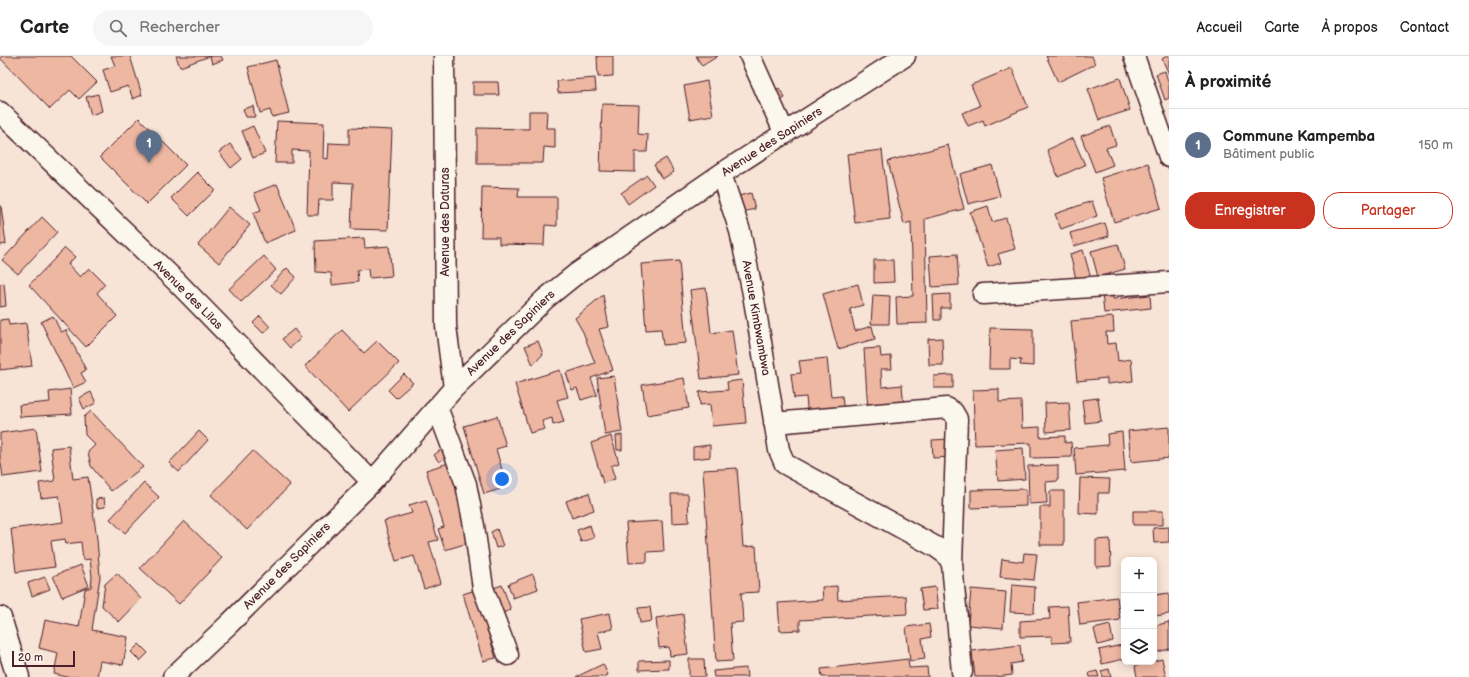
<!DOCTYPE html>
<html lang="fr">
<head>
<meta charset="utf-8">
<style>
	body { margin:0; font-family:"Balsamiq Sans",sans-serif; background:#f6f6f6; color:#222 }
	.controls { position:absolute; right:12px; bottom:12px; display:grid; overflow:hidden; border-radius:8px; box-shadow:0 2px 10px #0003 }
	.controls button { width:36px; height:36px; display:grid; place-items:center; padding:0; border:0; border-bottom:1px solid #e0e0e0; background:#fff; color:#222; font:20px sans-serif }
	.scale { position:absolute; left:12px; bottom:10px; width:63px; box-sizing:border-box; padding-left:4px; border:2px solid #4a1f2b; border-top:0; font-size:11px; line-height:14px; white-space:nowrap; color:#4a1f2b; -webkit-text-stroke:3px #fbf7ec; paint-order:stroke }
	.you { position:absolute; left:502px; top:423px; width:14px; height:14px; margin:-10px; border:3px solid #fff; border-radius:50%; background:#1a73e8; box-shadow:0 0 0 6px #1a73e833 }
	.badge { display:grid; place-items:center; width:26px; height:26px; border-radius:50%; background:#c8321e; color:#fff; font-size:13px; font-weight:700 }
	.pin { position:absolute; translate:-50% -33px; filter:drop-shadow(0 1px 2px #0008) }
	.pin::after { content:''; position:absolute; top:21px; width:14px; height:12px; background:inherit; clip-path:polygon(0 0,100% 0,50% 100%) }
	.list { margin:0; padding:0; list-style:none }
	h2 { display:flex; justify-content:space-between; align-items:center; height:52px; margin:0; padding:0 16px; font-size:17px }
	h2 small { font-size:13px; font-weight:400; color:#767676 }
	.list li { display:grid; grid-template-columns:26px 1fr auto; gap:12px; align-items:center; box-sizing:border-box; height:72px; padding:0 16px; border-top:1px solid #e0e0e0 }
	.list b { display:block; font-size:15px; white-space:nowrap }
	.list p { margin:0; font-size:13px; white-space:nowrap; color:#767676 }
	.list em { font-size:13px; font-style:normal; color:#767676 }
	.actions { display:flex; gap:8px; padding:12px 16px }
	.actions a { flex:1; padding:9px 0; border:1px solid #c8321e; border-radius:16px; text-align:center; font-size:14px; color:#c8321e }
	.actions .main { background:#c8321e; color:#fff }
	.icon { flex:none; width:22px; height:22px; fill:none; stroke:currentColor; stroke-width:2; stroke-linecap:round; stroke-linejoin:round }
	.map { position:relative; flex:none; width:1169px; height:621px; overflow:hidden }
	header { display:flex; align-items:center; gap:24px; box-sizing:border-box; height:56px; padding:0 20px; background:#fff; border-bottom:1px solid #e0e0e0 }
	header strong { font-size:19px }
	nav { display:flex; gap:22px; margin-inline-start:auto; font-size:14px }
	.search { width:280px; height:36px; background:#f6f6f6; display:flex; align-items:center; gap:10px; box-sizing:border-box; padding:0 14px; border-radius:22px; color:#767676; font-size:15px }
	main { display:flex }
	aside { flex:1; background:#fff }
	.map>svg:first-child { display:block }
	.building { fill:#eeb7a2; stroke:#4a1f2b }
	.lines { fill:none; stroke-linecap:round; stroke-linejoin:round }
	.street-casing { stroke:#4a1f2b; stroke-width:23 }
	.secondary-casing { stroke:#4a1f2b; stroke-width:25 }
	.street { stroke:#fbf7ec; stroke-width:20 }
	.secondary { stroke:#fbf7ec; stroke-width:22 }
	.labels { text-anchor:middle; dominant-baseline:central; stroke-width:3; stroke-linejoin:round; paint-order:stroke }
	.street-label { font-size:12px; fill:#4a1f2b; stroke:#fbf7ec }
</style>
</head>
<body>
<header>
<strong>Carte</strong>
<div class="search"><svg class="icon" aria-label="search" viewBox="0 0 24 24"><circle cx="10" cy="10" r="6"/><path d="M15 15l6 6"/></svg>Rechercher</div>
<nav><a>Accueil</a><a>Carte</a><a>À propos</a><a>Contact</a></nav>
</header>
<main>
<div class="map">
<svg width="1169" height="621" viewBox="0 0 1169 621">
	<rect width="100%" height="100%" fill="#f7e4d6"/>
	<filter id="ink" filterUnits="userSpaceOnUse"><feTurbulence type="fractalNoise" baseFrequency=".025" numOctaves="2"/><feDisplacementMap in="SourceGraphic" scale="8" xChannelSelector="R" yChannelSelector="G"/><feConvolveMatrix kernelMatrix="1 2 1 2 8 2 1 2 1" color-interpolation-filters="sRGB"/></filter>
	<g filter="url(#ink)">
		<path class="building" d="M2,0H71L97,26L79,43L70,34L50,53L0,2Z
			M111,0H130L142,39L133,43L128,30L110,36L103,14L115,10Z
			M176,0H221L223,4L212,8L210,0L180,11Z
			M597,0H613V20L598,21Z
			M696,0H718L702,10Z
			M1046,0H1092L1095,8L1058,26Z
			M1167,0H1169V18L1162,3Z
			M276,4L289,57L272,61L270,54L260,57L248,11Z
			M1012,12L1028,51L985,70L983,64L968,70L962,57L980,50L971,29Z
			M1165,15L1169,29V42L1165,44L1156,18Z
			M595,22L596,35L558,37L557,25Z
			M1120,22L1130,54L1099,64L1088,33Z
			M707,25L713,59L690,63L684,30Z
			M473,26H498L499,39H473Z
			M779,32L785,42L777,46L771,37Z
			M98,38L102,55L91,59L86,41Z
			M602,48L639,49L638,78L648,79L647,96H635V116L600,115Z
			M253,50L255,61H246L243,53Z
			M529,55H547L546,72H555V92L544,91L543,107H477V72L529,73Z
			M139,62L186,109L147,148L100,101Z
			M277,65L324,67L323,102L328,103L329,87L349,88V72L392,74L388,174L351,173L353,127L333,126V144H319L318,159H307L309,95L292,94V107H275Z
			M253,70L265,97L253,102L242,75Z
			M1110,70L1116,89L1106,92L1113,109L1095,116L1081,80Z
			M1073,82L1085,109L1058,121L1047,94Z
			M230,88L242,103L231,112L219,96Z
			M948,89L964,153L925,163L927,267L897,268L896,241L913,240L911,166L904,168L888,105Z
			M882,94L890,163L855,167L847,98Z
			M666,102L674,116L662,123L654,109Z
			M1148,107L1161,152L1114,166L1101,122Z
			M992,109L1000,140L968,148L960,118Z
			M197,116L215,134L189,160L171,142Z
			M647,119L654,129L628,148L621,137Z
			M277,128L296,174L265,187L253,157L261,154L254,137Z
			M482,131L519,132L518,141H557V170L545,169L544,189L499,188V181H481Z
			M751,137L755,153L742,156L738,140Z
			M1092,145L1097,160L1061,173L1055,158Z
			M0,150H1L6,188L0,189Z
			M988,150L992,166L1006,162L1015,193L998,198L1001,207L988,211L970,156Z
			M229,151L250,169L219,207L198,189Z
			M42,161L57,176L18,218L2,204Z
			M1105,167L1109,180L1074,190L1070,177Z
			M364,182L365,192L389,190L392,220L369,222L368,213L357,214L358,226L332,229L331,217L316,216L315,185Z
			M1118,188L1125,213L1098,221L1091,195Z
			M65,192L75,201L68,208L80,221L89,212L105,228L97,237L117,260L86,291L29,229Z
			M1083,194L1090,219L1076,223L1070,198Z
			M957,198L959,229L932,231L930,200Z
			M264,200L276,214L241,246L229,233Z
			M874,204H893L894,226L874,227Z
			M679,205L686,287L663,289L661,273L646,274L641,208Z
			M287,212L296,221L281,238L271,229Z
			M4,227L6,250L0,251V228Z
			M858,228L863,249L850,253L855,275L872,270L875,283L838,293L823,238Z
			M706,232L711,277L732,274L738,319L701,323L690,234Z
			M1112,236L1113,243L1150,239L1151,252L1104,257L1102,237Z
			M950,238V252H941V264H934L933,239Z
			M603,239L609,271L599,273L613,314L591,322L597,339L581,344L577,332L572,334L566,317L595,307L583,276L575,262Z
			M873,239L890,240L889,268H871Z
			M53,260L61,276L66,274L86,314L81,317L86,326L73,332L41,266Z
			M260,260L270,271L263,277L253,267Z
			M1113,261L1114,276H1106L1107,288L1116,287L1118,305L1131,303L1133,325L1107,328V322L1077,325L1071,265Z
			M8,263L9,269L26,267L32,310L0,314V264Z
			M990,272L1033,273V310L1020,309L1021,304L1010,303V313H989Z
			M294,273L301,282L290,292L282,283Z
			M342,274L364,297L377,285L399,307L348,356L305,310Z
			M942,282L943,309H929L928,283Z
			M538,285L543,298L533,309L525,290Z
			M880,292L881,301L891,300L892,313H881L882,331L902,329L904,352L868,355L864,293Z
			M827,302L831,341L842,340L844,357L808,361L806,341L794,342L791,318L801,317L799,305Z
			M560,314L568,341L557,344L564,366L553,369L552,362L542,365L545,373L530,377L515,328Z
			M404,318L413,327L396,342L388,334Z
			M953,319V332H934V320Z
			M614,320L622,376L605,379L597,322Z
			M684,322L689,352L647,359L642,329Z
			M742,324L746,367L712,370L710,348L700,349L699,336L728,334L727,326Z
			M70,333L72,358L20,361L19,349L50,346L49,336Z
			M999,333V346L1021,345L1022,372L1040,371V381L1065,380V387L1071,386L1072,401L1031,402V387L975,389L973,334Z
			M91,336L96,347L84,353L79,342Z
			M1098,342L1101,365L1085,367L1082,344Z
			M1069,346L1071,374L1046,376L1045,347Z
			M91,355L143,411L111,435L91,410L88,396L95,389L85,379L84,361Z
			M497,360L506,390L496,393L507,431L484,438L464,370Z
			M1169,371V402L1131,406L1128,375Z
			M36,372L42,416L3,421L0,401V377Z
			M199,375L208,384L179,416L169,407Z
			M1122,376L1125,415L1076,419L1074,392L1108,389L1107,378Z
			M622,379V394H617L616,380Z
			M611,380L619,407L611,410L615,423L603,427L591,387Z
			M951,383L952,401L933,402L932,384Z
			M710,389V401L693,403V391Z
			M69,390L73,423L88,421L97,483L100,521L92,574L128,581L123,609L100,605L97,621H67L54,618L58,597L39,592L45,564L79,571L85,533L91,531L92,521L90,503L83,504L81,486L66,488L65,483L51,485L55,511L16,516L11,473L63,466L59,440L41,442L39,427L55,425L51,392Z
			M446,390L451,397L439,406L434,399Z
			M1023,392L1025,423L998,425L995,394Z
			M253,395L290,429L247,474L211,439Z
			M455,405L470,452L461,456L471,486L445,494L438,473L444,471L426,414Z
			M1058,409V425L1046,426L1047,447L1029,448L1028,410Z
			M737,412L743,491L756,490L759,536L741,537L743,566L730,567L733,605L716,606L703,414Z
			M1080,422L1110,423L1109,437H1098V458L1079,457Z
			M144,427L159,441L125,477L110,463Z
			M1026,433V450L971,452V434Z
			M1050,435H1064V489H1040V451H1050Z
			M589,437L594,454L572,462L566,445Z
			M671,438H688L689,466L672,467Z
			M104,442L105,451L97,452L96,443Z
			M426,444L438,484L429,486L441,527L424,533L414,500L396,505L384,465L412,457L409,449Z
			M1133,455H1163V469H1133Z
			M184,465L222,502L179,548L140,512Z
			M662,465L664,495L647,496V506L629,507L626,467Z
			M590,469L594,482L581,486L577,474Z
			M1169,471V486L1154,487L1153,472Z
			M497,473L503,490L496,492L491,476Z
			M1110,483L1111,510L1096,511V484Z
			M1024,497L1037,498L1034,524L1000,521L1002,503L1023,506Z
			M81,509L89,530L62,541L53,520Z
			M117,517L141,543L119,566L102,550L105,528Z
			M533,518L538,533L513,542L508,528Z
			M45,521L50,533L32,540L28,527Z
			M502,529L511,554L494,560L485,535Z
			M1012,529L1035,531L1034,557L1010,556Z
			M837,530L838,544L906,540L907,558L800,564V574L780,575L778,547L823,544L822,531Z
			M935,531L938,553L923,554L920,533Z
			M971,533L1006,536L1003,572L968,569Z
			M475,534L496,602L483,605L463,538Z
			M1169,537V558L1154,560V539Z
			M1117,541L1120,564L1080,569L1077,546Z
			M1068,550L1070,586L1052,587V580L1020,581V565L1050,563L1049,551Z
			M650,551L652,565L640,567L638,552Z
			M610,557L613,573L598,576L602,593L586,596L579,563Z
			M683,558L688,598L670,600L669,591L659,592L656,562Z
			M1169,566V593L1154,597V570Z
			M929,568L931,581L922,583L925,603L910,605L906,571Z
			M1110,569L1113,585L1098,589L1094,573Z
			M139,588L148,597L140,605L131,596Z
			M1020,589L1022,606L1011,608L1012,619L996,621H975L972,595Z
			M1122,589L1124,603L1102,608L1099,594Z
			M689,603H704L705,621H689Z
			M908,603L909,612L927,611L928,621H822L821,613Z
			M1162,603L1166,621H1137L1135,610Z
			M669,604V613L639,614V605Z
			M603,608L608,619L604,621H576Z
			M746,612L747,621H714L713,615Z
			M1109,613L1111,621H1103L1101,615Z
			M1097,615L1099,621H1090L1089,617Z"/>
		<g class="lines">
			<g class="street-casing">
				<path id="street" d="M444,0L446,270L454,332
					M750,0L785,78
					M1134,0L1169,101
					M0,56L177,226L372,426
					M721,118L740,175L753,238L779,394L785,408L936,491L947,499L952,508L962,616
					M983,238L1169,226
					M437,351L466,428L474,470L483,532L508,599
					M774,367L947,352L953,356L957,363L952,508
					M173,621L229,568L372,426L454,332L545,243L576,218L721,118L905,0"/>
			</g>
			<g class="secondary-casing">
				<path id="secondary" d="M0,562L18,621"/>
			</g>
			<use href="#street" class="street"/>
			<use href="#secondary" class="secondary"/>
		</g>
	</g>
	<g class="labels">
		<g class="street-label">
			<text transform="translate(772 86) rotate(-33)">Avenue des Sapiniers</text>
			<text transform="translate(445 166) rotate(-90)">Avenue des Daturas</text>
			<text transform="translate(188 239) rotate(45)">Avenue des Lilas</text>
			<text transform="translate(756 262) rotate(80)">Avenue Kimbwambwa</text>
			<text transform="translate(511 277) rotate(-44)">Avenue des Sapiniers</text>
			<text transform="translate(287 510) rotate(-45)">Avenue des Sapiniers</text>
		</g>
	</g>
</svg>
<div class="controls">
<button>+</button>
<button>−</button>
<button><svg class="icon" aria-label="layers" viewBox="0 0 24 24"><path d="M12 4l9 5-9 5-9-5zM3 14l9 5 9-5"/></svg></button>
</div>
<div class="scale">20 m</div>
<div class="you"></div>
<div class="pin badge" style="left:149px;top:107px;background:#5c6f8a">1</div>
</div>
<aside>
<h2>À proximité<small></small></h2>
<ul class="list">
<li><span class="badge" style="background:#5c6f8a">1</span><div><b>Commune Kampemba</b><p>Bâtiment public</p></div><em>150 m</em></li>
</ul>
<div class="actions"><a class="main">Enregistrer</a><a>Partager</a></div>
</aside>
</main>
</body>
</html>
